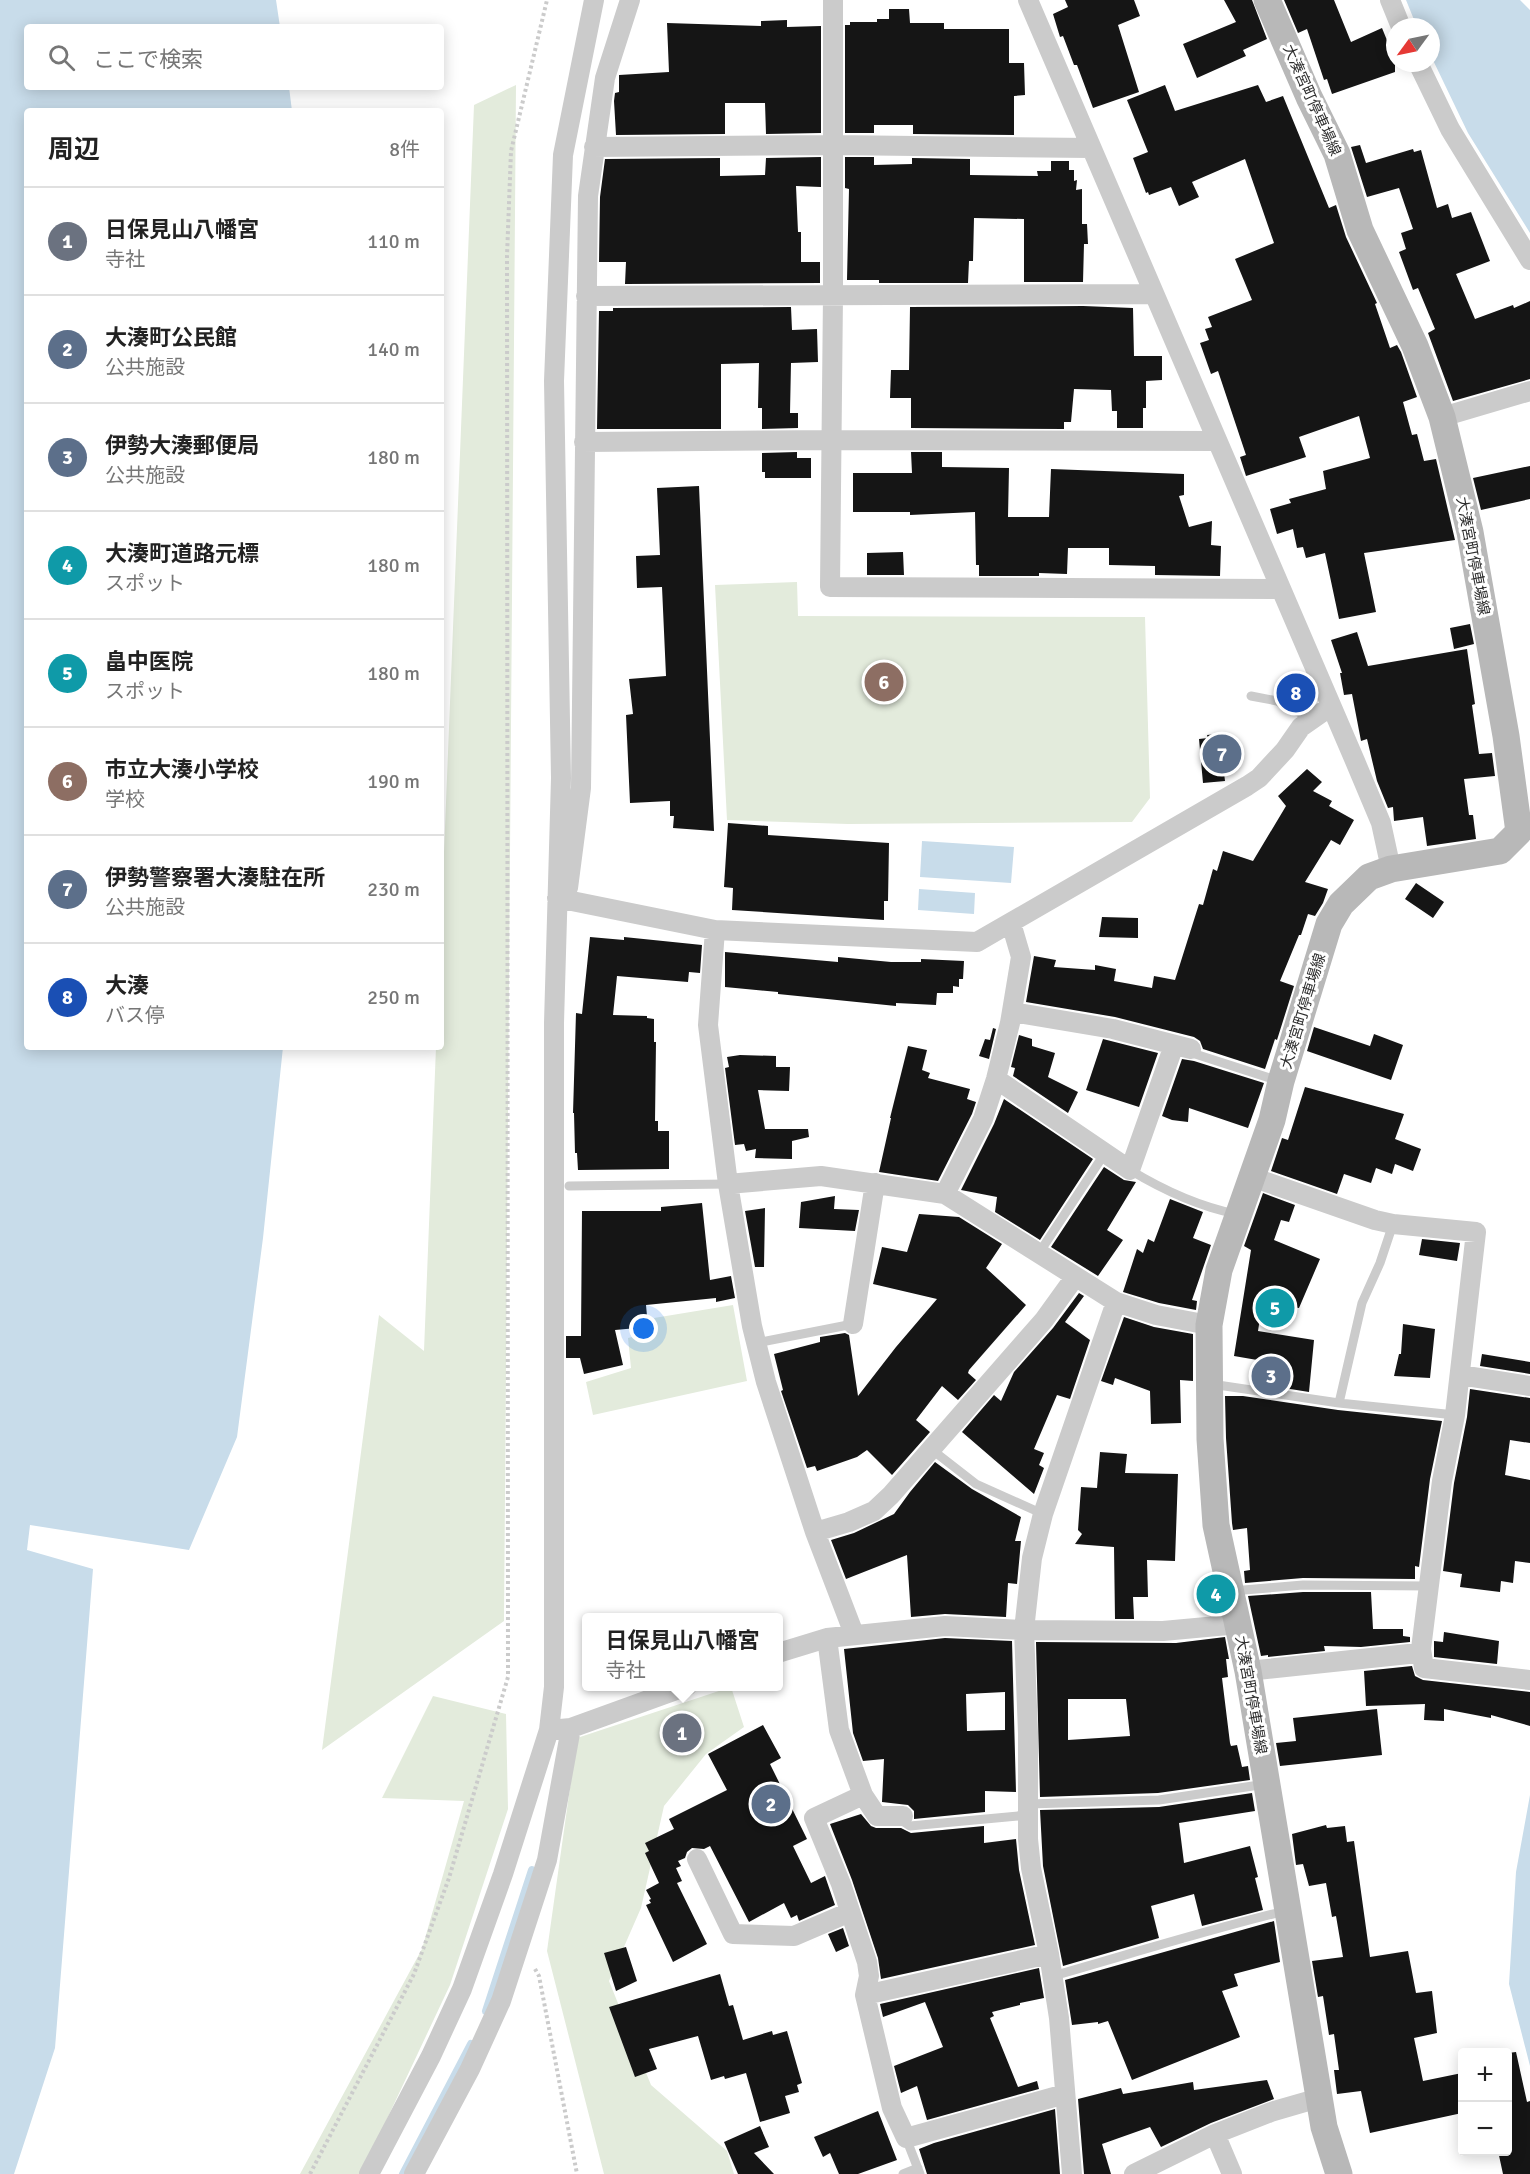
<!DOCTYPE html>
<html lang="ja">
<head>
<meta charset="utf-8">
<style>
	body { margin:0; font-family:Signika,"Noto Sans JP",sans-serif; background:#f2f2f2; color:#222 }
	.controls { position:absolute; right:18px; bottom:18px; display:grid; overflow:hidden; border-radius:6px; box-shadow:0 3px 15px #0003 }
	.controls button { width:54px; height:54px; display:grid; place-items:center; padding:0; border:0; border-bottom:2px solid #e0e0e0; background:#fff; color:#222; font:30px sans-serif }
	.compass { position:absolute; left:1386px; top:18px; width:54px; height:54px; border-radius:50%; background:#fff; box-shadow:0 3px 15px #0003; rotate:237deg }
	.you { position:absolute; left:644px; top:1329px; width:21px; height:21px; margin:-15px; border:4px solid #fff; border-radius:50%; background:#1a73e8; box-shadow:0 0 0 9px #1a73e833 }
	.badge { display:grid; place-items:center; width:39px; height:39px; border-radius:50%; background:#1a73e8; color:#fff; font-size:20px; font-weight:700 }
	.pin { position:absolute; translate:-50% -50%; border:3px solid #fff; box-shadow:0 2px 6px #0006 }
	.popup { position:absolute; left:582px; top:1613px; width:201px; height:78px; box-sizing:border-box; display:grid; place-content:center; border-radius:6px; background:#fff; filter:drop-shadow(0 2px 4px #0005); font-size:20px; white-space:nowrap; color:#767676 }
	.popup b { font-size:22px; color:#222 }
	.popup::after { content:''; position:absolute; left:50%; top:100%; margin-left:-12px; border:12px solid transparent; border-top-color:#fff }
	.list { margin:0; padding:0; list-style:none }
	h2 { display:flex; justify-content:space-between; align-items:center; height:78px; margin:0; padding:0 24px; font-size:26px }
	h2 small { font-size:20px; font-weight:400; color:#767676 }
	.list li { display:grid; grid-template-columns:39px 1fr auto; gap:18px; align-items:center; box-sizing:border-box; height:108px; padding:0 24px; border-top:2px solid #e0e0e0 }
	.list b { display:block; font-size:22px; white-space:nowrap }
	.list p { margin:0; font-size:20px; white-space:nowrap; color:#767676 }
	.list em { font-size:20px; font-style:normal; color:#767676 }
	.icon { flex:none; width:33px; height:33px; fill:none; stroke:currentColor; stroke-width:2; stroke-linecap:round; stroke-linejoin:round }
	.map { position:relative; flex:none; width:1530px; height:2174px; overflow:hidden }
	.search { position:absolute; background:#fff; box-shadow:0 3px 15px #0003; left:24px; top:24px; width:420px; height:66px; display:flex; align-items:center; gap:15px; box-sizing:border-box; padding:0 21px; border-radius:6px; color:#767676; font-size:22px }
	.panel { position:absolute; background:#fff; box-shadow:0 3px 15px #0003; left:24px; top:108px; width:420px; height:942px; border-radius:6px }
	.map>svg:first-child { display:block }
	.green { fill:#e3ebdc }
	.water { fill:#c8dcea }
	.lines { fill:none; stroke-linecap:round; stroke-linejoin:round }
	.stream { stroke:#c8dcea; stroke-width:8 }
	.building { fill:#151515; fill-rule:evenodd }
	.path { stroke:#cbcbcb; stroke-width:4; stroke-dasharray:3 3; stroke-linecap:butt }
	.lane { stroke:#cbcbcb; stroke-width:9 }
	.street { stroke:#cbcbcb; stroke-width:20 }
	.secondary { stroke:#b8b8b8; stroke-width:27 }
	.labels { text-anchor:middle; dominant-baseline:central; stroke-width:6; stroke-linejoin:round; paint-order:stroke }
	.street-label { font-size:15px; fill:#2e2e2e; stroke:#fff }
</style>
</head>
<body>
<div class="map">
<svg width="1530" height="2174" viewBox="0 0 1530 2174">
	<rect width="100%" height="100%" fill="#fff"/>
	<path class="green" d="M516,85L504,1621L322,1750L379,1315L424,1351L436,1047H441V927L474,105Z
		M797,582L798,616L1145,617L1150,798L1132,822L848,824L727,820L715,585Z
		M733,1305L747,1381L593,1415L586,1382L631,1368L628,1338L657,1331L654,1318Z
		M731,1687L744,1727L706,1754L664,1806L641,1908L609,1981L651,2085L727,2151L734,2174H604L547,1951L577,1738Z
		M433,1696L506,1714L508,1809L450,1985L378,2138L359,2174H300L422,1949L464,1801L382,1798Z"/>
	<path class="water" d="M0,0H276L280,27H27V87H289L292,111H27V1047H283L263,1238L237,1437L189,1550L30,1525L27,1550L93,1569L55,2048L14,2174H0Z
		M1406,0H1520L1530,10V233L1468,133L1431,56V27H1417Z
		M922,841L1014,847L1011,883L920,877Z
		M919,889L975,893L974,914L918,910Z
		M1530,1795V2066L1509,1984L1516,1872Z"/>
	<g class="lines">
		<path class="stream" d="M486,2011L532,1870
			M403,2174L471,2044"/>
	</g>
	<path class="building" d="M1065,0H1134L1140,16L1118,25L1139,92L1093,108L1077,65H1074L1063,36L1060,37L1053,14L1068,7Z
		M1224,0H1252L1267,39L1243,50L1246,56L1197,78L1183,44L1236,22Z
		M1284,0H1334L1351,42L1382,28L1395,60V72L1332,94L1327,79L1324,80L1307,29L1298,33Z
		M889,9H909L910,23H944V29H1009V63H1024L1025,95L1014,96V135L913,134V125H874V133H845V25H850V22H877V19H889Z
		M787,20V27L821,26V133L766,134L765,103H725V134L616,135L614,101L615,93L619,92V75L669,72L667,23L761,26V21Z
		M1165,85L1175,111L1258,85L1266,102L1283,96L1329,208L1336,205L1346,237L1377,303L1375,304L1390,348L1397,345L1401,352L1417,397L1403,402L1412,435L1417,434L1424,461L1436,459L1455,540L1364,553L1376,612L1339,619L1325,553L1306,558L1303,547L1297,548L1293,529L1277,534L1270,509L1291,503L1289,499L1326,489L1323,471L1370,458L1359,416L1299,437L1306,457L1246,476L1240,457L1246,455L1218,371L1211,374L1200,343L1209,340L1205,329L1212,327L1208,317L1252,300L1235,259L1274,243L1245,159L1192,182L1199,197L1179,206L1171,187L1149,195L1148,192L1146,193L1133,158L1148,152L1127,100Z
		M1360,145L1366,163L1413,149L1414,152L1421,150L1437,208L1448,204L1452,218L1471,212L1490,261L1456,274L1475,319L1513,305L1514,308L1530,301V379L1453,401L1428,333L1435,329L1418,288L1413,290L1399,252L1406,249L1401,233L1413,229L1399,188L1367,197L1351,147Z
		M821,157V187L796,186L798,232H801V262H820V283L625,284L626,262H599L600,197L605,159L720,158V176L765,175L766,158Z
		M845,157H874V165L912,164V158L970,159V175L1038,176L1037,171H1051V161H1069V170H1074V181L1077,180L1076,190L1082,189V224H1087L1088,244H1084L1083,282H1024V219L974,218L973,261H969L968,283H879V280H847L849,189L845,188Z
		M1083,306L1133,308L1134,356H1162V380L1146,381V408H1143V428H1117V411H1112L1111,390L1074,389L1071,422H1064V429L911,428V398H890L891,370H909L910,307Z
		M791,307L792,330L817,329L818,362L791,363L790,413H798V428L762,429V408H758L759,363L721,364V429H597L599,311H613V308Z
		M797,452V458H811V478H765V472H762V453Z
		M911,452H942V467L1009,468L1008,517H1049L1051,469L1184,474V495L1179,496L1189,527L1212,521L1211,545L1221,546L1220,576L1155,575V566L1109,565V548H1068L1067,574L1039,573V576H979V565H976L975,512L910,515V512H853V473H912Z
		M1530,466V499L1481,510L1473,478Z
		M699,486L714,831L673,828L674,816H670V801L630,803L626,715L633,714L629,679L666,676L662,587L637,588L636,556L660,555L657,488Z
		M903,552L904,575H867V553Z
		M1470,624L1474,644L1454,649L1450,628Z
		M1357,632L1368,666L1467,649L1475,704L1472,705L1479,754L1492,753L1495,776L1464,779L1469,815H1473L1476,839L1427,846L1423,817L1394,821L1393,807L1388,808L1377,781L1367,739L1361,741L1352,694L1344,695L1340,673H1342L1331,640Z
		M1228,733L1232,772L1224,773L1225,781L1203,783L1199,739L1208,738L1207,735Z
		M1307,769L1322,782L1313,791L1332,801L1329,806L1354,820L1340,845L1331,840L1305,882L1328,889L1323,903L1315,916L1308,914L1301,935H1299L1280,981L1294,986L1277,1040L1275,1039L1265,1069L1203,1049L1200,1041L1194,1037L1115,1017L1026,1002L1034,956L1056,960L1054,967L1095,970V965L1116,969L1114,981L1152,988L1154,976L1175,980L1199,904L1203,905L1213,869L1217,871L1223,851L1253,861L1286,806L1278,796Z
		M728,823L768,826V835L889,843L888,901H884V920L732,910L733,888L724,887Z
		M1416,883L1444,902L1433,918L1405,899Z
		M1102,917L1138,918V938L1099,937Z
		M590,937L624,940V937L702,945L700,973L689,972L688,982L617,976L613,1015L647,1016V1018L654,1019V1042H656L655,1121H658V1131H669V1169L578,1170L577,1153H575L574,1113H573L576,1013L582,1014Z
		M725,952L838,962V957L891,962H921V959L964,961L963,979H959V987L953,986V993H937L936,1005L896,1003V1006L778,994V992L725,987Z
		M1314,1027L1370,1046L1374,1034L1403,1045L1391,1080L1307,1051Z
		M993,1028L996,1029L989,1059L979,1056L985,1039L990,1040Z
		M1019,1035L1032,1039V1046L1055,1053L1048,1077L1078,1092L1068,1113L1013,1076L1015,1068L1011,1067Z
		M1103,1039L1158,1053L1139,1107L1086,1090Z
		M908,1046L927,1050L922,1070L930,1073L928,1078L970,1089L967,1099L976,1102L972,1114L938,1181L879,1172L891,1118H890Z
		M740,1055L776,1056V1067H790L789,1091L758,1090L765,1129H808L809,1137L792,1141V1159L755,1158L756,1149L746,1151L744,1144L735,1145L725,1068L729,1067L727,1057Z
		M1182,1059L1194,1061L1264,1083L1248,1128L1189,1108L1188,1122L1172,1120L1162,1116Z
		M1305,1087L1404,1114L1395,1139L1421,1149L1413,1171L1395,1164L1392,1174L1376,1168L1371,1183L1344,1174L1337,1194L1271,1171L1282,1138L1288,1140Z
		M1004,1099L1093,1159L1040,1240L995,1212L997,1197L961,1190L994,1124Z
		M1104,1167L1124,1180L1136,1182L1107,1230L1123,1240L1098,1276L1051,1247Z
		M1263,1193L1295,1205L1289,1222L1281,1220L1274,1240L1320,1259L1299,1308L1262,1305L1258,1331L1314,1340L1309,1392L1260,1384L1263,1361L1234,1356L1251,1250L1244,1246Z
		M835,1196L834,1209L859,1210L855,1231L799,1228L801,1202Z
		M1170,1199L1203,1212L1193,1238L1211,1245L1192,1300L1197,1301L1196,1310L1159,1303L1123,1292L1137,1249L1143,1253L1148,1239L1154,1242Z
		M702,1203L710,1280L731,1276L735,1298L716,1302V1298L646,1305L648,1327L615,1330L623,1365L584,1374L580,1358H566V1336H581L582,1211H661V1207Z
		M765,1208L764,1267H755L745,1211Z
		M919,1214L959,1217L1002,1244L986,1268L1026,1305L969,1370L968,1373L976,1380L958,1400L942,1386L916,1420L930,1432L892,1475L867,1450L857,1457L817,1471L815,1466L807,1468L781,1391L783,1390L774,1354L820,1342V1337L845,1333L849,1335L858,1396L896,1347L937,1299L873,1284L882,1247L907,1252Z
		M1422,1239L1460,1243L1457,1261L1419,1255Z
		M1079,1293L1084,1296L1065,1322L1090,1340L1070,1399L1057,1395L1034,1449L1044,1453L1039,1465L1044,1468L1034,1494L962,1432L994,1395L1001,1401L1014,1372L1053,1328Z
		M1124,1317L1154,1327L1193,1334V1381L1180,1380L1181,1423L1151,1424L1150,1391L1115,1378L1113,1385L1101,1381Z
		M1403,1324L1435,1329L1430,1378L1394,1376L1399,1354H1401Z
		M1482,1354L1530,1362V1374L1480,1366Z
		M1470,1389L1530,1398V1443L1510,1440L1505,1475L1530,1480V1563L1515,1561L1513,1583L1501,1581L1500,1592L1460,1587L1462,1574L1443,1571L1454,1483L1467,1417Z
		M1225,1396H1243L1338,1410L1442,1421L1430,1479L1419,1567L1415,1566V1579L1303,1578L1245,1583L1244,1571L1250,1570L1247,1528L1233,1530L1232,1523L1226,1438Z
		M1100,1452L1127,1454L1125,1473L1178,1474L1175,1561L1147,1560L1148,1597H1133L1134,1619H1115L1114,1547L1075,1544L1082,1534L1078,1530L1081,1487L1097,1488Z
		M935,1462L972,1489L1021,1517L1015,1541H1021L1017,1584L1008,1583L1006,1617L945,1614L911,1617L907,1555L846,1579L831,1540L854,1533L894,1514L910,1492Z
		M1303,1592H1371L1373,1629H1403V1636L1410,1637V1642L1361,1647L1324,1646L1325,1651L1268,1657V1655L1261,1656L1248,1596Z
		M1444,1632L1499,1641L1497,1664L1434,1657V1641L1443,1642Z
		M1225,1637L1229,1659H1226L1228,1677L1222,1678L1230,1743L1231,1746L1237,1745L1242,1767L1248,1766L1250,1780L1158,1793L1040,1797L1036,1642L1176,1643ZM1068,1699H1126L1130,1736L1068,1740Z
		M945,1638L1012,1641L1016,1792L985,1791V1812L914,1819V1811L908,1805L882,1802L884,1759L863,1761L853,1733L844,1649ZM1005,1692V1730L967,1731L966,1694Z
		M1412,1666L1415,1676L1423,1680L1530,1692V1726L1491,1715V1718L1444,1709V1721L1424,1720L1425,1704L1366,1706L1364,1671Z
		M1377,1709L1382,1755L1280,1766L1276,1743L1296,1741L1293,1718Z
		M763,1725L781,1758L770,1764L807,1839L793,1846L811,1883L825,1876L835,1905L799,1921L797,1915L791,1918L784,1903L749,1922L710,1846L704,1849L692,1848L687,1852L685,1858L678,1861L681,1866L676,1868L682,1881L677,1883L707,1944L673,1962L646,1905L651,1903L649,1900L651,1899L646,1890L659,1883L645,1853L649,1851L645,1843L674,1829L669,1819L727,1790L708,1754Z
		M1252,1793L1255,1811L1179,1823L1184,1863L1250,1846L1258,1877L1255,1878L1263,1910L1202,1926L1194,1894L1151,1906L1159,1938L1063,1966L1043,1866L1040,1810L1159,1807Z
		M861,1814L871,1826L876,1828H901L911,1833L984,1826V1843L1016,1839L1019,1870L1035,1945L881,1979L878,1958L852,1880L830,1824Z
		M1326,1825L1327,1828L1345,1826L1347,1842L1354,1841L1370,1957L1408,1951L1416,1993L1432,1991L1437,2033L1414,2038L1423,2081L1462,2073V2113L1370,2133L1361,2091L1337,2094L1334,2070H1339L1334,2034L1329,2035L1323,1996L1318,1997L1312,1961L1343,1957L1336,1916L1332,1917L1326,1883L1309,1886L1303,1864L1296,1865L1292,1834Z
		M1274,1921L1280,1962L1234,1974L1238,1986L1222,1991L1240,2037L1132,2080L1108,2021L1098,2024V2022L1072,2025L1065,1980Z
		M843,1928L849,1946L836,1952L828,1934Z
		M626,1947L637,1981L616,1991L604,1953Z
		M1039,1968L1044,1998L1020,2003V2005L992,2012L994,2016L990,2018L1018,2087L1037,2081L1039,2089L927,2120L917,2086L901,2093L894,2066L943,2047L925,2002L883,2017L880,2004Z
		M720,1974L729,2006L733,2005L743,2040L772,2031L773,2035L787,2031L802,2083L797,2085L799,2092L785,2096L790,2113L760,2122L746,2073L725,2079L724,2076L711,2080L698,2036L649,2049L657,2069L635,2077L609,2007Z
		M1516,2052L1527,2102L1530,2101V2174H1503L1498,2151H1508V2053Z
		M1267,2080L1274,2099L1211,2123L1161,2147L1150,2127L1102,2144L1111,2174H1084L1078,2099L1121,2088L1123,2094L1193,2082L1194,2090Z
		M1055,2109L1060,2174H927L919,2149L934,2143Z
		M878,2111L897,2160L858,2174H839L830,2153L823,2157L814,2137Z
		M760,2126L769,2147L754,2153L774,2174H738L724,2142Z"/>
	<g class="lines">
		<path class="path" d="M535,1969L539,1976L577,2174
			M310,2174L414,1974L449,1878L508,1677L507,256L511,151L547,0"/>
		<path class="lane" d="M1251,696L1277,701L1312,719
			M1191,1050L1192,1053L1279,1081
			M1130,1170C1163,1190 1197,1206 1236,1214
			M569,1186L728,1184
			M1039,1253L1105,1153
			M756,1343L853,1324
			M1211,1384L1339,1403L1455,1415
			M1339,1403L1362,1303L1380,1263L1393,1224
			M931,1449L976,1484L1043,1514
			M1232,1591L1303,1585L1428,1586
			M1029,1804L1159,1800L1266,1784
			M903,1816L904,1822L910,1826L1028,1815
			M1053,1976C1130,1954 1207,1930 1285,1911
			M906,2138L920,2174
			M903,2174L918,2168"/>
		<path class="street" d="M594,0L563,155L554,381L561,778L554,1023V1687L549,1730L571,1728L687,1686
			M833,0V294L830,587L1281,589
			M1028,0L1355,761L1381,823L1391,869
			M1390,0L1401,27
			M1418,63L1450,129L1530,260
			M594,147L833,145L1091,148
			M586,296L1154,294
			M1442,417L1530,391
			M584,442L833,440L1217,441
			M568,888L581,788L588,196L605,78L630,0
			M557,898L715,930L977,942L1247,786L1259,778L1285,750L1301,727L1331,706
			M715,930L708,1025L728,1184L752,1326L766,1382L815,1532L854,1634
			M1012,1012L1113,1029L1191,1049
			M996,1079L1130,1170L1174,1045
			M728,1184L821,1176L945,1194L1116,1302L1156,1315L1209,1325
			M945,1194L983,1119L996,1079L1010,1023L1021,957L1011,923
			M853,1324L875,1183
			M1460,1375L1530,1386
			M815,1532L849,1522L874,1511L891,1495L1044,1320L1075,1277
			M827,1638L839,1730L863,1795L814,1818L841,1884L867,1962L869,1976L865,1995L892,2108L906,2138L1065,2094
			M1421,1649L1424,1668L1530,1680
			M778,1653L827,1638L945,1626L1024,1630L1163,1631L1239,1624
			M1248,1671L1418,1653L1421,1649L1442,1481L1455,1415L1476,1232L1393,1224L1375,1220L1252,1177
			M863,1795L877,1816H903
			M697,1859L733,1934L794,1936L850,1912
			M865,1995L1049,1954
			M1215,2134L1232,2174
			M369,2174L431,2056L462,1989L503,1874L549,1730
			M414,2174L470,2069L501,2001L547,1860L571,1728
			M1072,2174L1059,2018L1049,1954L1031,1868L1028,1839V1733L1024,1630L1032,1558L1043,1514L1116,1302
			M1134,2174L1215,2134L1271,2112L1319,2098"/>
		<path class="secondary" d="M1267,0L1309,97L1337,154L1360,230L1415,346L1442,417L1470,532L1506,736L1519,832L1500,851L1391,869L1369,877L1341,904L1329,924L1281,1081L1272,1120L1219,1270L1209,1325L1210,1439L1216,1525L1248,1671L1324,2127L1339,2174"/>
	</g>
	<g class="labels">
		<g class="street-label">
			<text transform="translate(1312 100) rotate(66)">大湊宮町停車場線</text>
			<text transform="translate(1473 556) rotate(79)">大湊宮町停車場線</text>
			<text transform="translate(1303 1011) rotate(-73)">大湊宮町停車場線</text>
			<text transform="translate(1251 1695) rotate(80)">大湊宮町停車場線</text>
		</g>
	</g>
</svg>
<div class="controls">
<button>+</button>
<button>−</button>
</div>
<svg class="compass" viewBox="-18 -18 36 36"><path d="M0-13l5 13h-10z" fill="#e53935"/><path d="M0 13l5-13h-10z" fill="#767676"/></svg>
<div class="you"></div>
<div class="pin badge" style="left:682px;top:1733px;background:#6b7280">1</div>
<div class="popup"><b>日保見山八幡宮</b>寺社</div>
<div class="pin badge" style="left:771px;top:1804px;background:#5c6f8a">2</div>
<div class="pin badge" style="left:1271px;top:1376px;background:#5c6f8a">3</div>
<div class="pin badge" style="left:1216px;top:1594px;background:#0f9aa8">4</div>
<div class="pin badge" style="left:1275px;top:1308px;background:#0f9aa8">5</div>
<div class="pin badge" style="left:884px;top:682px;background:#8d6e63">6</div>
<div class="pin badge" style="left:1222px;top:754px;background:#5c6f8a">7</div>
<div class="pin badge" style="left:1296px;top:693px;background:#1a4fb4">8</div>
<div class="search"><svg class="icon" aria-label="search" viewBox="0 0 24 24"><circle cx="10" cy="10" r="6"/><path d="M15 15l6 6"/></svg>ここで検索</div>
<section class="panel">
<h2>周辺<small>8件</small></h2>
<ul class="list">
<li><span class="badge" style="background:#6b7280">1</span><div><b>日保見山八幡宮</b><p>寺社</p></div><em>110 m</em></li>
<li><span class="badge" style="background:#5c6f8a">2</span><div><b>大湊町公民館</b><p>公共施設</p></div><em>140 m</em></li>
<li><span class="badge" style="background:#5c6f8a">3</span><div><b>伊勢大湊郵便局</b><p>公共施設</p></div><em>180 m</em></li>
<li><span class="badge" style="background:#0f9aa8">4</span><div><b>大湊町道路元標</b><p>スポット</p></div><em>180 m</em></li>
<li><span class="badge" style="background:#0f9aa8">5</span><div><b>畠中医院</b><p>スポット</p></div><em>180 m</em></li>
<li><span class="badge" style="background:#8d6e63">6</span><div><b>市立大湊小学校</b><p>学校</p></div><em>190 m</em></li>
<li><span class="badge" style="background:#5c6f8a">7</span><div><b>伊勢警察署大湊駐在所</b><p>公共施設</p></div><em>230 m</em></li>
<li><span class="badge" style="background:#1a4fb4">8</span><div><b>大湊</b><p>バス停</p></div><em>250 m</em></li>
</ul>
</section>
</div>
</body>
</html>
